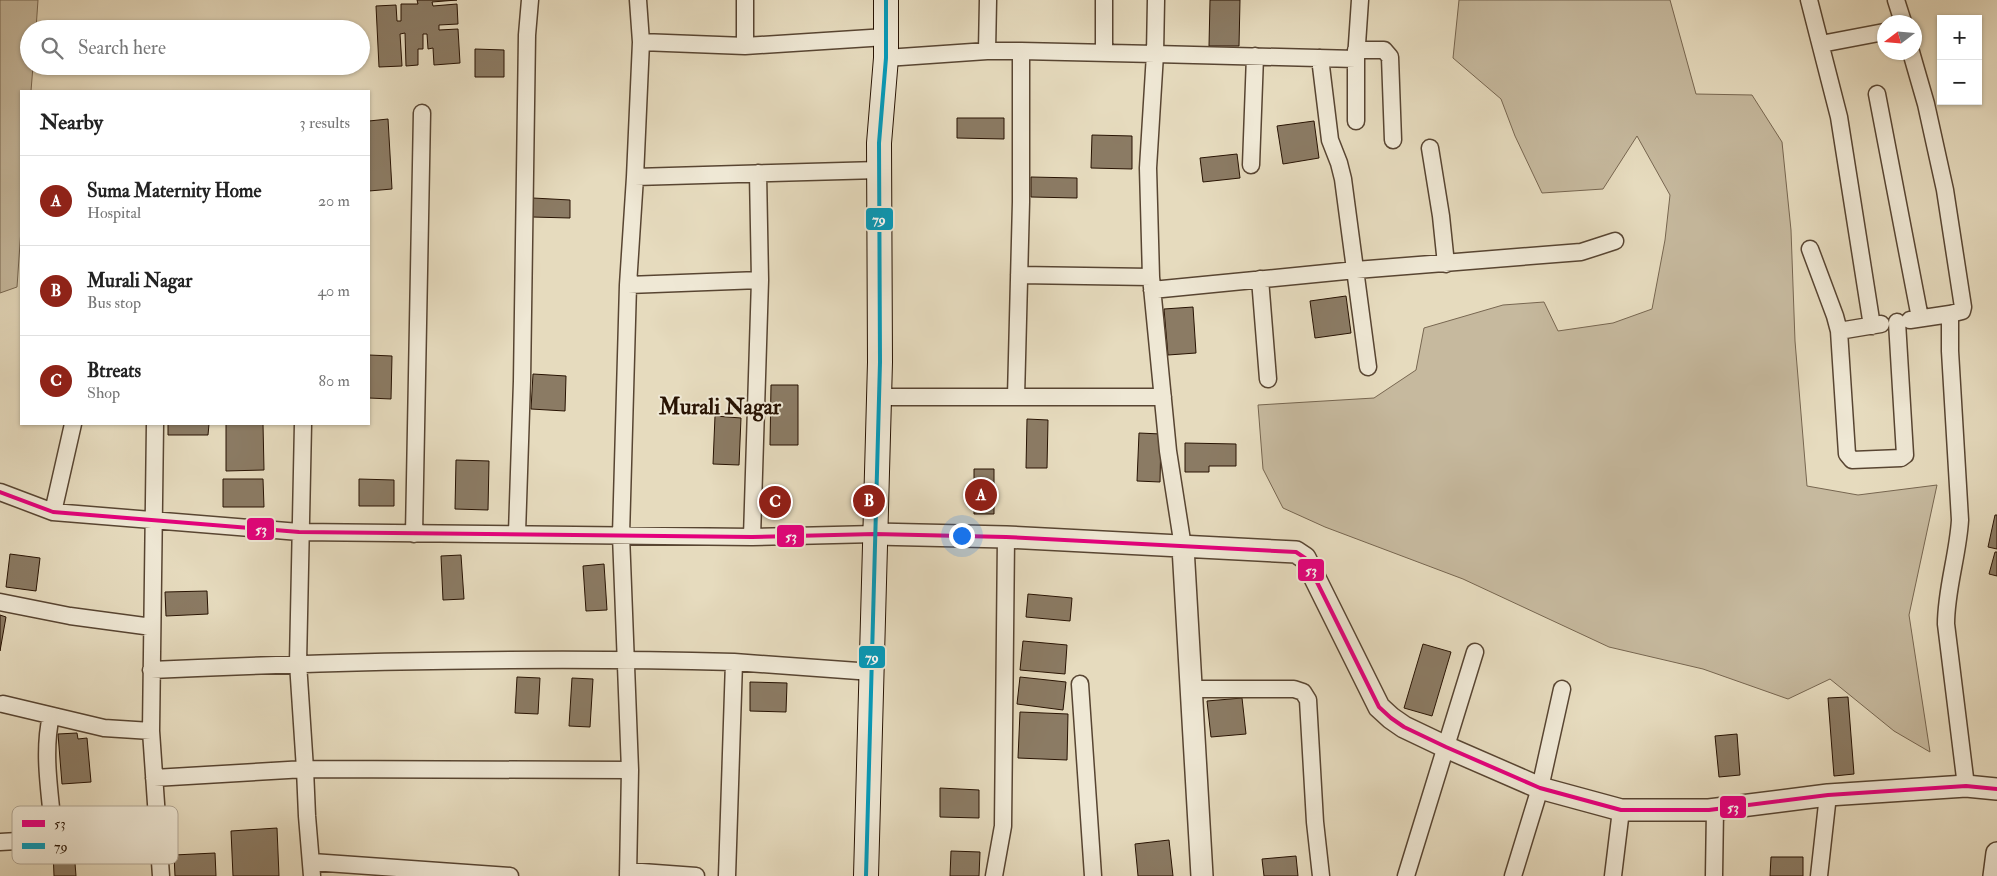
<!DOCTYPE html>
<html lang="en">
<head>
<meta charset="utf-8">
<style>
	body { margin:0; font-family:"IM FELL Double Pica",serif; background:#f6f6f6; color:#222 }
	.controls { position:absolute; right:15px; top:15px; display:grid; overflow:hidden; border-radius:0px; box-shadow:0 1px 4px #0004 }
	.controls button { width:45px; height:45px; display:grid; place-items:center; padding:0; border:0; border-bottom:1px solid #e0e0e0; background:#fff; color:#222; font:25px sans-serif }
	.compass { position:absolute; left:1877px; top:15px; width:45px; height:45px; border-radius:50%; background:#fff; box-shadow:0 1px 4px #0004; rotate:254deg }
	.you { position:absolute; left:961px; top:535px; width:18px; height:18px; margin:-12px; border:4px solid #fff; border-radius:50%; background:#1a73e8; box-shadow:0 0 0 8px #1a73e833 }
	.badge { display:grid; place-items:center; width:32px; height:32px; border-radius:50%; background:#8f2418; color:#fff; font-size:16px; font-weight:700 }
	.pin { position:absolute; translate:-50% -50%; border:2px solid #fff; box-shadow:0 1px 5px #0006 }
	.list { margin:0; padding:0; list-style:none }
	h2 { display:flex; justify-content:space-between; align-items:center; height:65px; margin:0; padding:0 20px; font-size:21px }
	h2 small { font-size:16px; font-weight:400; color:#767676 }
	.list li { display:grid; grid-template-columns:32px 1fr auto; gap:15px; align-items:center; box-sizing:border-box; height:90px; padding:0 20px; border-top:1px solid #e0e0e0 }
	.list b { display:block; font-size:19px; white-space:nowrap }
	.list p { margin:0; font-size:16px; white-space:nowrap; color:#767676 }
	.list em { font-size:16px; font-style:normal; color:#767676 }
	.icon { flex:none; width:28px; height:28px; fill:none; stroke:currentColor; stroke-width:2; stroke-linecap:round; stroke-linejoin:round }
	.map { position:relative; flex:none; width:1997px; height:876px; overflow:hidden }
	.search { position:absolute; background:#fff; box-shadow:0 1px 4px #0004; left:20px; top:20px; width:350px; height:55px; display:flex; align-items:center; gap:12px; box-sizing:border-box; padding:0 18px; border-radius:28px; color:#767676; font-size:19px }
	.panel { position:absolute; background:#fff; box-shadow:0 1px 4px #0004; left:20px; top:90px; width:350px; height:335px; border-radius:0px }
	.map>svg:first-child { display:block }
	.green { fill:#c6b99e; stroke:#776650 }
	.building { fill:#8b7b64; stroke:#281303 }
	.lines { fill:none; stroke-linecap:round; stroke-linejoin:round }
	.minor-casing { stroke:#584532; stroke-width:19 }
	.tertiary-casing { stroke:#584532; stroke-width:24 }
	.secondary-casing { stroke:#281303; stroke-width:26 }
	.minor { stroke:#efe8d5; stroke-width:16 }
	.tertiary { stroke:#efe8d5; stroke-width:21 }
	.secondary { stroke:#efe8d5; stroke-width:24 }
	.bus-1-casing { stroke:#efe8d5; stroke-width:8 }
	.bus-2-casing { stroke:#efe8d5; stroke-width:8 }
	.bus-1 { stroke:#e5007d; stroke-width:4 }
	.bus-2 { stroke:#049aba; stroke-width:4 }
	.labels { text-anchor:middle; dominant-baseline:central; stroke-width:4; stroke-linejoin:round; paint-order:stroke }
	.neighbourhood-label { font-size:22px; font-weight:bold; fill:#281303; stroke:#efe8d5 }
	.key { fill:#efe8d5; stroke:#b3a896; stroke-width:1 }
	.key-label { font-size:14px; fill:#281303 }
	.line-badge { stroke:#efe8d5; stroke-width:2 }
	.badge-label { font-size:14px; text-anchor:middle; font-weight:bold; fill:#fff }
</style>
</head>
<body>
<div class="map">
<svg width="1997" height="876" viewBox="0 0 1997 876">
	<rect width="100%" height="100%" fill="#e6dbbe"/>
	<filter id="stains"><feTurbulence type="fractalNoise" baseFrequency=".004" numOctaves="4"/><feColorMatrix values="0 0 0 0 .2 0 0 0 0 .09 0 0 0 0 .02 0 0 0 .5 -.17"/></filter>
	<radialGradient id="worn" r=".72"><stop offset=".6" stop-color="#630" stop-opacity="0"/><stop offset="1" stop-color="#630" stop-opacity=".3"/></radialGradient>
	<path class="green" d="M0,0H38L36,29H29V66H33L31,91H21V229L17,287L0,293Z
		M1459,0H1670L1696,94L1752,95L1782,142L1791,230L1795,341L1807,486L1858,495L1937,485L1909,615L1930,752L1894,731L1830,679L1788,699L1703,669L1609,647L1463,579L1325,527L1283,508L1263,469L1258,405L1374,398L1416,370L1424,328L1503,305L1544,302L1558,331L1613,323L1652,309L1665,240L1670,195L1637,136L1603,189L1542,193L1515,136L1501,99L1453,58Z"/>
	<path class="building" d="M417,0H457L432,2L433,6L457,4L458,24L439,25V30L458,29L460,63L434,65L433,48L428,49L427,34H423V49H418V65L406,66L405,33L400,34L402,66L379,67L376,6L396,5L397,21H401V4H418Z
		M1210,0H1240L1239,46H1209Z
		M475,49L504,50V77H475Z
		M957,118H1004V139L957,138Z
		M388,119L392,189L369,191V121Z
		M1314,121L1319,158L1283,164L1277,126Z
		M1092,135L1132,136V169L1091,168Z
		M1237,154L1240,178L1203,182L1200,158Z
		M1031,177L1077,178V198L1031,197Z
		M533,198L570,200V218L532,217Z
		M1346,296L1351,333L1315,338L1310,301Z
		M1193,307L1196,353L1168,355L1164,309Z
		M369,355L392,356L391,399L369,398Z
		M533,374L566,376L565,411L531,409Z
		M771,385H798V445H770Z
		M715,416L741,418L739,465L713,464Z
		M1027,419L1048,420L1047,468H1026Z
		M168,424H209L208,435H168Z
		M226,424H263L264,470L226,471Z
		M1139,433L1161,434L1160,482L1137,481Z
		M1185,443L1236,444V466H1209V472H1185Z
		M456,460L489,461L488,510L455,509Z
		M974,469H994V514H974Z
		M223,479H263L264,507H223Z
		M359,479L394,480V506H359Z
		M1995,515H1997V549L1988,547Z
		M1995,552H1997V576L1989,574Z
		M10,554L40,558L36,591L6,587Z
		M461,555L464,599L443,600L441,556Z
		M604,564L607,610L586,611L583,566Z
		M207,591L208,614L166,616L165,592Z
		M1028,594L1072,598L1070,621L1026,617Z
		M0,615L6,617L0,651Z
		M1023,641L1067,645L1065,674L1020,670Z
		M1423,644L1451,652L1432,716L1404,708Z
		M517,677L540,678L538,714L515,713Z
		M1020,677L1066,682L1063,710L1017,704Z
		M572,678L593,679L590,727L569,726Z
		M750,682L787,683L786,712L750,711Z
		M1848,697L1854,774L1834,776L1828,698Z
		M1242,698L1246,734L1211,737L1207,701Z
		M1020,712L1068,714L1067,760L1018,758Z
		M77,733L78,739L87,738L91,782L62,784L58,734Z
		M1737,734L1740,775L1719,777L1715,736Z
		M940,788L979,790V818L940,817Z
		M277,828L279,876H233L231,831Z
		M1169,840L1173,876H1138L1135,844Z
		M74,850L76,876H54L53,851Z
		M951,851L980,852L979,876H950Z
		M215,853L216,876H175L174,855Z
		M1296,856L1298,876H1264L1262,859Z
		M1771,857H1803V876H1770Z"/>
	<g class="lines">
		<g class="minor-casing">
			<path id="minor" d="M745,0V46
				M1156,0L1155,54L1356,59
				M1809,0L1839,117L1872,326
				M1896,0L1903,22
				M641,42L745,46L886,37
				M1821,44L1884,32
				M1356,50H1384L1390,57L1393,140
				M987,51L988,0
				M1021,51L1155,54L1148,168L1151,277L1168,451L1183,547
				M1104,52V0
				M1911,52L1926,104L1945,190L1963,307L1962,311L1950,314V351L1960,520C1958,555 1946,589 1946,624L1966,786
				M886,58L987,51H1021V202L1016,397
				M1320,58L1330,140L1339,163L1343,179L1368,367
				M1877,94L1920,318
				M1356,121V59L1360,0
				M1430,148L1441,216L1446,264
				M1251,165L1255,56
				M635,177L641,42L638,0
				M1810,249L1835,316L1839,331L1847,454L1852,460L1901,458L1905,455L1897,322
				M1019,275L1151,277
				M1260,279L1268,379
				M628,285L760,280
				M1152,290L1356,270L1581,252L1615,241
				M1910,320L1950,314
				M1839,331L1881,324
				M879,397H1163
				M155,424L151,731L161,876
				M303,424L298,663L305,769L307,816L312,876
				M0,492L53,512L299,532L752,537L875,534
				M53,512L73,424
				M517,533L522,381L527,35L530,0
				M414,534L422,113
				M752,537L760,280L758,173
				M0,602L70,616L152,627
				M734,662L872,672
				M151,670C345,661 540,657 734,662L727,876
				M1080,684L1093,876
				M1192,689H1294L1303,692L1308,700L1315,822L1321,876
				M3,704L104,728L151,731
				M51,716C42,755 51,798 54,838
				M154,778L305,769L630,770
				M0,842L157,833
				M312,862L510,876
				M628,871L696,876
				M628,876L630,770L621,535L628,285L635,177L879,170
				M994,876L1003,826L1006,537
				M1406,876L1475,652
				M1513,876L1540,788L1562,689
				M1613,876L1621,810
				M1714,876L1715,809
				M1819,876L1828,795"/>
		</g>
		<g class="tertiary-casing">
			<path id="tertiary" d="M875,534L1006,537L1296,552L1305,558L1379,707L1391,718L1404,727L1446,747L1540,788L1621,810H1709L1828,795L1966,786L1997,789
				M1183,547L1202,876
				M1994,876L1997,853"/>
		</g>
		<g class="secondary-casing">
			<path id="secondary" d="M866,876L880,362L879,143L886,58V0"/>
		</g>
		<use href="#minor" class="minor"/>
		<use href="#tertiary" class="tertiary"/>
		<use href="#secondary" class="secondary"/>
		<g class="bus-1-casing">
			<path id="bus-1" d="M0,492L53,512L299,532L752,537L875,534L1006,537L1296,552L1305,558L1379,707L1391,718L1404,727L1446,747L1540,788L1621,810H1709L1828,795L1966,786L1997,789"/>
		</g>
		<g class="bus-2-casing">
			<path id="bus-2" d="M866,876L880,362L879,143L886,58V0"/>
		</g>
		<use href="#bus-1" class="bus-1"/>
		<use href="#bus-2" class="bus-2"/>
	</g>
	<g class="labels">
		<g class="neighbourhood-label">
			<text x="720" y="407">Murali Nagar</text>
		</g>
	</g>
	<rect x="12" y="806" width="166" height="58" rx="8" class="key"/>
	<rect x="22" y="820" width="23" height="7" fill="#e5007d"/>
	<rect x="22" y="843" width="23" height="6" fill="#049aba"/>
	<g class="key-label">
		<text x="54" y="828">53</text>
		<text x="54" y="851">79</text>
	</g>
	<g class="line-badge">
		<rect x="865" y="207" width="29" height="24" rx="5" fill="#049aba"/>
		<rect x="246" y="517" width="29" height="24" rx="5" fill="#e5007d"/>
		<rect x="776" y="524" width="29" height="24" rx="5" fill="#e5007d"/>
		<rect x="1297" y="558" width="28" height="24" rx="5" fill="#e5007d"/>
		<rect x="858" y="645" width="28" height="24" rx="5" fill="#049aba"/>
		<rect x="1719" y="795" width="28" height="24" rx="5" fill="#e5007d"/>
	</g>
	<g class="badge-label">
		<text x="879" y="224">79</text>
		<text x="261" y="534">53</text>
		<text x="791" y="541">53</text>
		<text x="1311" y="575">53</text>
		<text x="872" y="662">79</text>
		<text x="1733" y="812">53</text>
	</g>
	<rect width="100%" height="100%" filter="url(#stains)"/>
	<rect width="100%" height="100%" fill="url(#worn)"/>
</svg>
<div class="controls">
<button>+</button>
<button>−</button>
</div>
<svg class="compass" viewBox="-18 -18 36 36"><path d="M0-13l5 13h-10z" fill="#e53935"/><path d="M0 13l5-13h-10z" fill="#767676"/></svg>
<div class="you"></div>
<div class="pin badge" style="left:981px;top:495px">A</div>
<div class="pin badge" style="left:869px;top:501px">B</div>
<div class="pin badge" style="left:775px;top:502px">C</div>
<div class="search"><svg class="icon" aria-label="search" viewBox="0 0 24 24"><circle cx="10" cy="10" r="6"/><path d="M15 15l6 6"/></svg>Search here</div>
<section class="panel">
<h2>Nearby<small>3 results</small></h2>
<ul class="list">
<li><span class="badge">A</span><div><b>Suma Maternity Home</b><p>Hospital</p></div><em>20 m</em></li>
<li><span class="badge">B</span><div><b>Murali Nagar</b><p>Bus stop</p></div><em>40 m</em></li>
<li><span class="badge">C</span><div><b>Btreats</b><p>Shop</p></div><em>80 m</em></li>
</ul>
</section>
</div>
</body>
</html>
